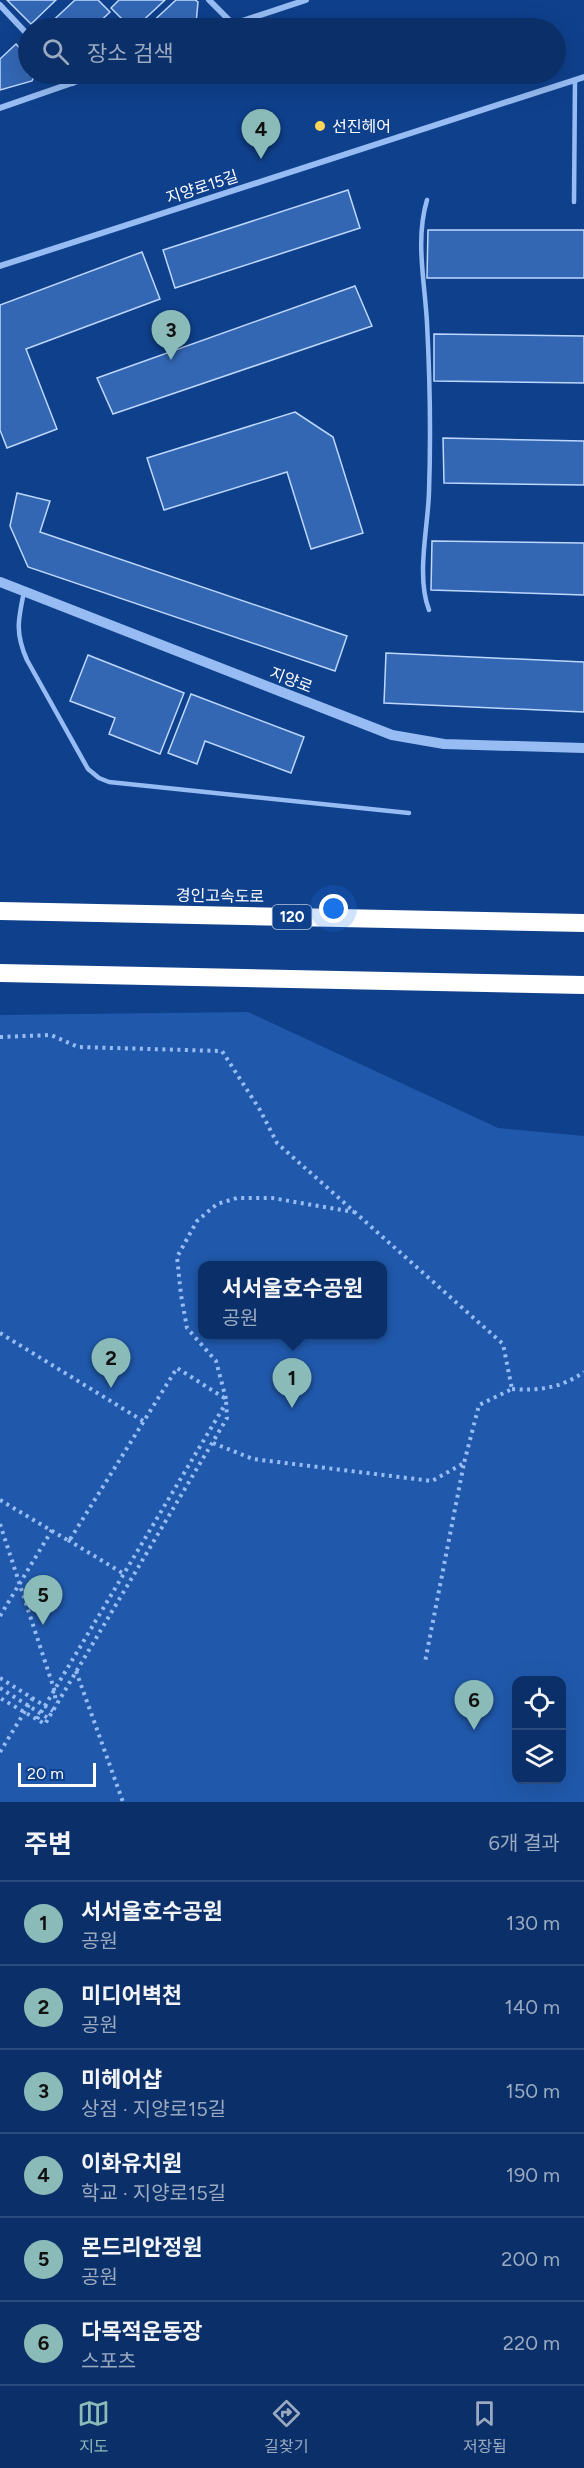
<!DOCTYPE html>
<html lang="ko">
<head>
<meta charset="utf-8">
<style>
	body { margin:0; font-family:Figtree,"Noto Sans KR",sans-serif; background:#193c71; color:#f1f3f6 }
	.controls { position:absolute; right:18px; bottom:18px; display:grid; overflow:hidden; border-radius:12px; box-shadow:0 6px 24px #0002 }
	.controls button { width:54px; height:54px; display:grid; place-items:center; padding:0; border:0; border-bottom:2px solid #2b4b7d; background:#0b3069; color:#f1f3f6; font:30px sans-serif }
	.scale { position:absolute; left:18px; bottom:15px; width:78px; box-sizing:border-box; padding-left:6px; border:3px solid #fff; border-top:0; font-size:16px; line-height:21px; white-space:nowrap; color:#fff; -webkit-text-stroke:4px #0f408c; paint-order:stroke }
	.you { position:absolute; left:334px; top:909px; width:21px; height:21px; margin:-15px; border:4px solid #fff; border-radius:50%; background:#1a73e8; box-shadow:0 0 0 9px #1a73e833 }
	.badge { display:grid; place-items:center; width:39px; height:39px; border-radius:50%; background:#8bbbb9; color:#111; font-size:20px; font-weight:700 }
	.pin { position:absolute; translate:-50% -50px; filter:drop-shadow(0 2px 3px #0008) }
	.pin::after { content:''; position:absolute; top:32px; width:21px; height:18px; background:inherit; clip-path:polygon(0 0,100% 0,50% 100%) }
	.popup { position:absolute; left:198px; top:1261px; width:189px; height:78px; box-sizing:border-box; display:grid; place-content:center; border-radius:12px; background:#0b3069; filter:drop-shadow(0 2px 4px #0005); font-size:20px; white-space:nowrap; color:#9aa9c0 }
	.popup b { font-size:22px; color:#f1f3f6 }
	.popup::after { content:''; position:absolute; left:50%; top:100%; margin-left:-12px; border:12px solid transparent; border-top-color:#0b3069 }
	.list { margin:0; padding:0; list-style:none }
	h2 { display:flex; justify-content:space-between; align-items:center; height:78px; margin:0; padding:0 24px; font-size:26px }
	h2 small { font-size:20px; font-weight:400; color:#9aa9c0 }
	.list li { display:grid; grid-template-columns:39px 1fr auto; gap:18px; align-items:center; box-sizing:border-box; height:84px; padding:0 24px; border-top:2px solid #2b4b7d }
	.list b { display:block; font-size:22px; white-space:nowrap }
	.list p { margin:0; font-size:20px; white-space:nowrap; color:#9aa9c0 }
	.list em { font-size:20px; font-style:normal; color:#9aa9c0 }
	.icon { flex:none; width:33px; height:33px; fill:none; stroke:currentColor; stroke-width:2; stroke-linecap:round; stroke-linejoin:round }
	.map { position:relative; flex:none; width:584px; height:1802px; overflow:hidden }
	.search { position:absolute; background:#0b3069; box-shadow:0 6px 24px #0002; left:18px; right:18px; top:18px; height:66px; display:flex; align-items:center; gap:15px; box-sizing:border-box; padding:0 21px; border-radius:33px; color:#9aa9c0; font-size:22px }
	.sheet { height:582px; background:#0b3069 }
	nav { display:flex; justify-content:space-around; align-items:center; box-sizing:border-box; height:84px; border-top:2px solid #2b4b7d; background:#0b3069; font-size:16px; color:#9aa9c0 }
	nav a { display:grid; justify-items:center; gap:3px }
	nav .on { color:#8bbbb9 }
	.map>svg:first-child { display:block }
	.green { fill:#2059ac; fill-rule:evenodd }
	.building { fill:#3367b4; stroke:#bdd7fe; stroke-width:1.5 }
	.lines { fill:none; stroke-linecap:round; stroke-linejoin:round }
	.path { stroke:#96bcf3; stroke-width:4; stroke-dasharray:3 4.5; stroke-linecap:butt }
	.service { stroke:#96bcf3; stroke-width:4.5 }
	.minor { stroke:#96bcf3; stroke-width:6 }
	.tertiary { stroke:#96bcf3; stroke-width:10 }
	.motorway { stroke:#fff; stroke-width:18 }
	.poi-dot { fill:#ffd657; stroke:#0f408c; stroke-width:2 }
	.labels { text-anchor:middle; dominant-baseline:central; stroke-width:4.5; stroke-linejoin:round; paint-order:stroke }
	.shield { fill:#0f408c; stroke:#b7c6dc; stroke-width:1.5 }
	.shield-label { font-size:15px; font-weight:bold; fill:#fff }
	.poi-label { font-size:16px; fill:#fff; stroke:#0f408c; text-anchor:start }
	.street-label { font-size:16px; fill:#fff; stroke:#0f408c }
</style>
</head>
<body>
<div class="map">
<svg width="584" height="1802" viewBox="0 0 584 1802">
	<rect width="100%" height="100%" fill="#0f408c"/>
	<path class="green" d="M248,1012L498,1128L584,1136V1802H0V1015ZM202,1266H382V1334H202ZM562,1680V1780H516V1680Z"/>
	<path class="building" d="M7,0H56L31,24Z
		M75,0H98L110,12L93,28H45Z
		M119,0H165L135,28H131L111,8Z
		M176,0H195L198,2L196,24L180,28H150L148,26Z
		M16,44L28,57V74H35L32,81L0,90V59Z
		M348,190L360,228L175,288L163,250Z
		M428,230H584V278H427Z
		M142,252L160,299L26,349L57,429L7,448L0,430V305Z
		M355,286L372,326L113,414L97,378Z
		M434,334L584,336V383L434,381Z
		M295,412L333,437L363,533L311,549L287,472L164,510L147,458Z
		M443,438L584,441V485L444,483Z
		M17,493L50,501L40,532L347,636L335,671L28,567L10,526Z
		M432,541L584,543V595L431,590Z
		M386,653L584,662V712L384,703Z
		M88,655L184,693L160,754L109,734L115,718L70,701Z
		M191,694L304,737L291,773L205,741L197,764L168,753Z"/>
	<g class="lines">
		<path class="path" d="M0,1037L51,1035L78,1047L222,1051L260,1110L277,1143L503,1344L512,1389L479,1405L464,1463
			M0,1333L143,1421
			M512,1389C539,1391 561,1388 584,1372
			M226,1399L216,1361L187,1328L181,1295L177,1257L197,1221L217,1204L237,1198H272L354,1212
			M213,1443L253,1459L432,1481L464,1463L425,1662
			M0,1500L69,1541L177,1368L226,1399L227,1418L45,1724L0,1698
			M0,1524L54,1689L56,1703
			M68,1540L124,1574
			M0,1616L52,1530
			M76,1671L123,1802
			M0,1678L53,1711
			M0,1688L48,1718
			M37,1719L226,1403
			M0,1752L33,1698"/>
		<path class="service" d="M427,200C415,240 425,283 427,323C430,380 431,435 429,492C428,528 416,576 429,610
			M574,202L575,80
			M24,592C18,620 15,633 27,660L88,769L99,778L109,782L409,813"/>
		<path class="minor" d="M209,0L233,24
			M0,5L28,35
			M221,28L306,0
			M64,74L73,83
			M0,108L98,74
			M0,266L584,77"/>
		<path class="tertiary" d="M0,582L392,735L444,744L584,748"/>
		<path class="motorway" d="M0,911L584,923
			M0,973L584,985"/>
	</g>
	<circle class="poi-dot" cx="320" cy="126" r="6"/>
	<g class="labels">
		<rect class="shield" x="272.5" y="905" width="39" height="24" rx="4.5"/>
		<g class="shield-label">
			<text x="292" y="917">120</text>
		</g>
		<g class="poi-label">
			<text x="332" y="126">선진헤어</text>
		</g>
		<g class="street-label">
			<text transform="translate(202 187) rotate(-18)">지양로15길</text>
			<text transform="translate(291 680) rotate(21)">지양로</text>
			<text transform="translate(220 896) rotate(1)">경인고속도로</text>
		</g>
	</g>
</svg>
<div class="controls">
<button><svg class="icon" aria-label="locate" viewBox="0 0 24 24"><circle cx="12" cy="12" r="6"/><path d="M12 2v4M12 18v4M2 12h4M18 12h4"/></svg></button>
<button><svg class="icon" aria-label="layers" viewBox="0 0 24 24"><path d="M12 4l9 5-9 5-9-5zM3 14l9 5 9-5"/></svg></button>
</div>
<div class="scale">20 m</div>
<div class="you"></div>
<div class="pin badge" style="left:292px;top:1408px">1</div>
<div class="popup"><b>서서울호수공원</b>공원</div>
<div class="pin badge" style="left:111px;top:1388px">2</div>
<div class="pin badge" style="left:171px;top:360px">3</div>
<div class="pin badge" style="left:261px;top:159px">4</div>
<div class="pin badge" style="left:43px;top:1625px">5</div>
<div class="pin badge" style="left:474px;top:1730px">6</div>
<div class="search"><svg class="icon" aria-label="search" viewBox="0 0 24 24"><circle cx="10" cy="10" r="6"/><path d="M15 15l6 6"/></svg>장소 검색</div>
</div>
<section class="sheet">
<h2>주변<small>6개 결과</small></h2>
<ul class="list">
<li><span class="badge">1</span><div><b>서서울호수공원</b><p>공원</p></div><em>130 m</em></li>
<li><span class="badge">2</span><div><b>미디어벽천</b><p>공원</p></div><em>140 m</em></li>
<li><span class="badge">3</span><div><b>미헤어샵</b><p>상점 · 지양로15길</p></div><em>150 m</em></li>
<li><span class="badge">4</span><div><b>이화유치원</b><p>학교 · 지양로15길</p></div><em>190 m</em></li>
<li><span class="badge">5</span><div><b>몬드리안정원</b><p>공원</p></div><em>200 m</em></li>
<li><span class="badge">6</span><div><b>다목적운동장</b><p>스포츠</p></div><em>220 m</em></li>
</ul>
</section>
<nav>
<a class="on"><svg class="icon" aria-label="map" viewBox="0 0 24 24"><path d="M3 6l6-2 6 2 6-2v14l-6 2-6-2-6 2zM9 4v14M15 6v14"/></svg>지도</a>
<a><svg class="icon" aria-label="directions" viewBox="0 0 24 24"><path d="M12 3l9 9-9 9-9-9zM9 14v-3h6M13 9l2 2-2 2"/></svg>길찾기</a>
<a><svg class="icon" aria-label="saved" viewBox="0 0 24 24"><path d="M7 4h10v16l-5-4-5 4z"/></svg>저장됨</a>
</nav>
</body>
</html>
